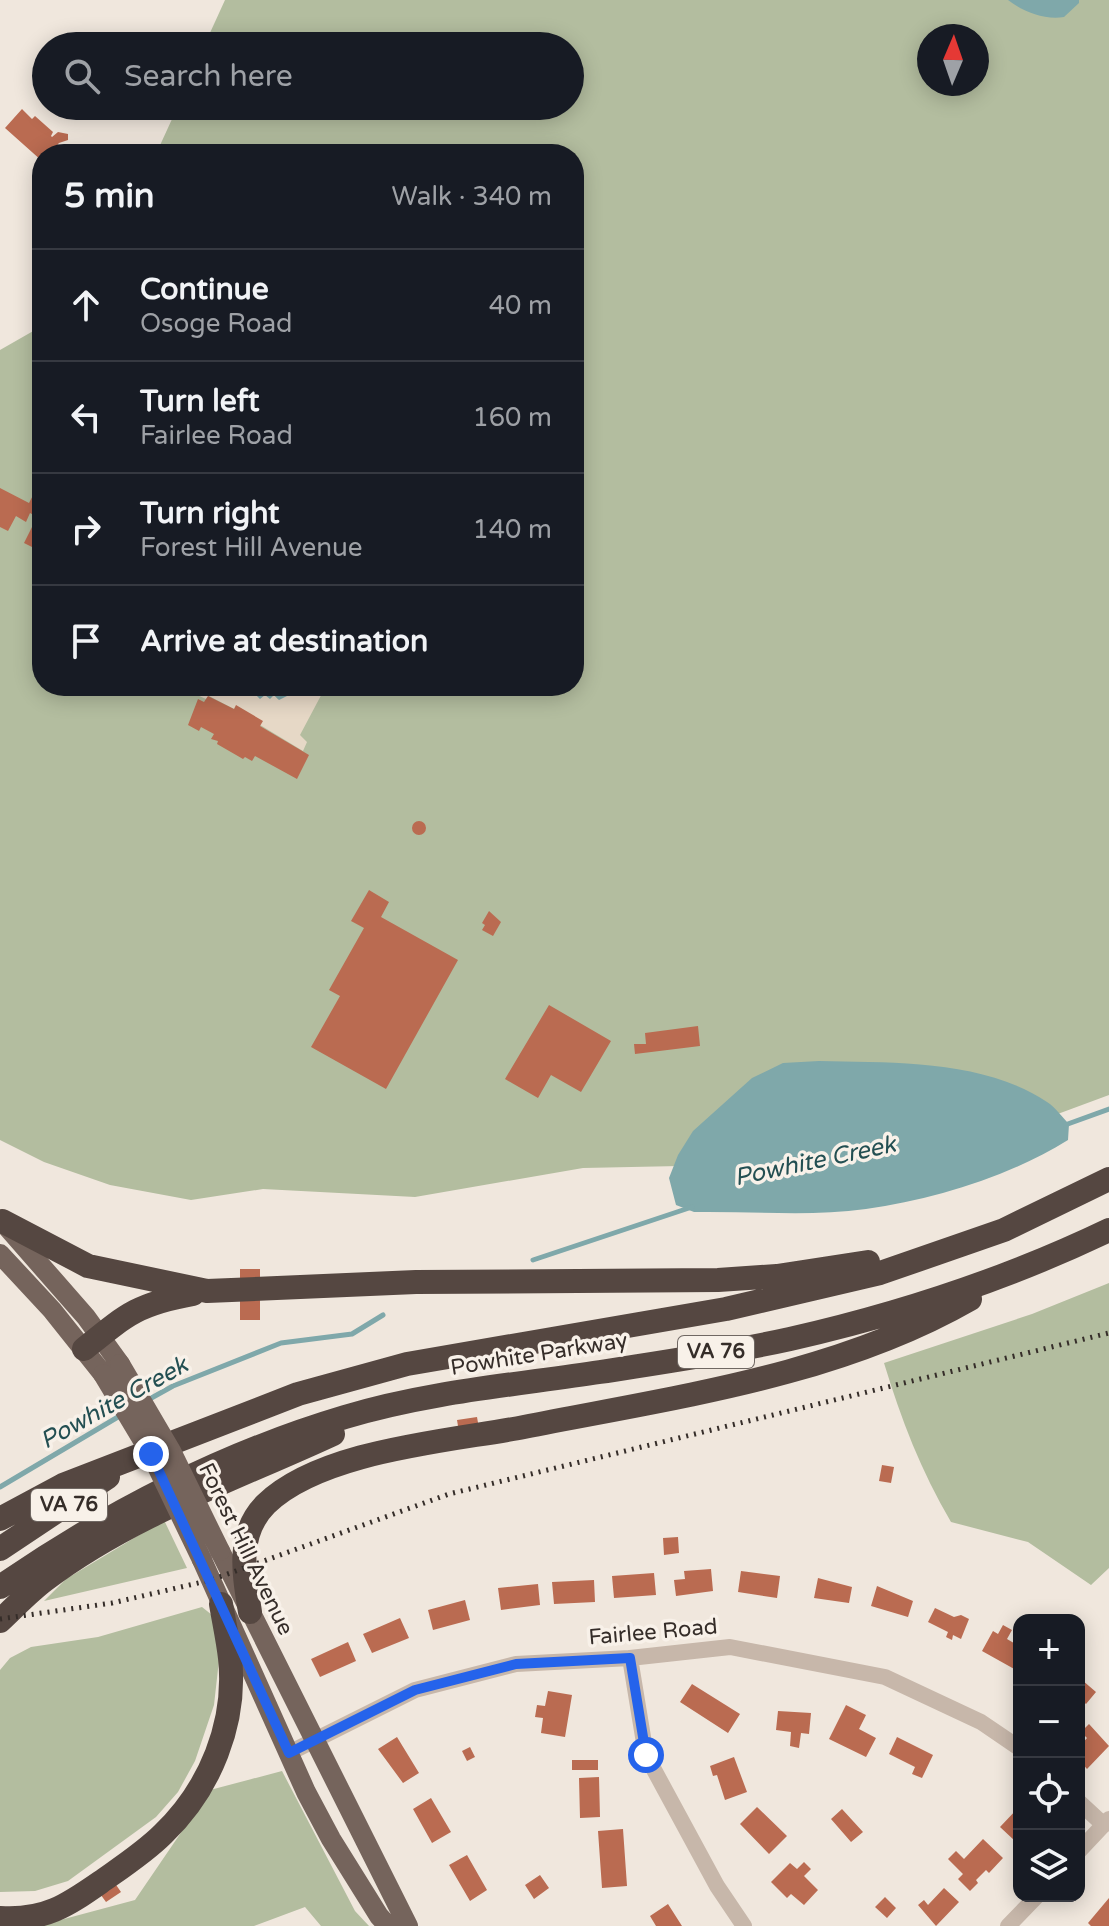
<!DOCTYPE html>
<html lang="en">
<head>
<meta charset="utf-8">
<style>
	body { margin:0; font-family:"Varela Round",sans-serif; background:#20242c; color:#f1f3f6 }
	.controls { position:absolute; right:24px; bottom:24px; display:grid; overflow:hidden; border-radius:16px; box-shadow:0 4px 20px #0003 }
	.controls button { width:72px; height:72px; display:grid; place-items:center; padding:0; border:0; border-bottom:2px solid #363941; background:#171b24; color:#f1f3f6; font:40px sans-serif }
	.compass { position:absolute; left:917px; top:24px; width:72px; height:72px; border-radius:50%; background:#171b24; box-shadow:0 4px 20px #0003; rotate:2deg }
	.stop { position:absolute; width:24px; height:24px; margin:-18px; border:6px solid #2563eb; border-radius:50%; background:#fff }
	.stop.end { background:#2563eb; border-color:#fff; box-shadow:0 2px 8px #0008 }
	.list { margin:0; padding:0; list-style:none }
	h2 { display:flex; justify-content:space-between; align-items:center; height:104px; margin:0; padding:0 32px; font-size:34px }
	h2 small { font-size:26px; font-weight:400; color:#9ea1a6 }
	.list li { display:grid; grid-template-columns:52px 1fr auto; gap:24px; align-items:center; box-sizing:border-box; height:112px; padding:0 32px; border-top:2px solid #363941 }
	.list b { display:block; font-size:30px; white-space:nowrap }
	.list p { margin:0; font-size:26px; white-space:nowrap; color:#9ea1a6 }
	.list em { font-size:26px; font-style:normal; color:#9ea1a6 }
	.icon { flex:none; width:44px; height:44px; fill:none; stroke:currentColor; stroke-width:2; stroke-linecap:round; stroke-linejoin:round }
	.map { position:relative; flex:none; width:1109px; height:1926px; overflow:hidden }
	.search { position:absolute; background:#171b24; box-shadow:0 4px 20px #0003; left:32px; top:32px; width:552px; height:88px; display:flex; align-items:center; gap:20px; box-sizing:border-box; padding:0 28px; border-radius:44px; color:#9ea1a6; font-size:30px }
	.panel { position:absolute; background:#171b24; box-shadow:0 4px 20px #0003; left:32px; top:144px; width:552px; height:552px; border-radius:32px }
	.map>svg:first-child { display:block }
	.green { fill:#b3bd9f; fill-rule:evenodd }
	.plaza { fill:#e6d8c6 }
	.water { fill:#7fa8aa }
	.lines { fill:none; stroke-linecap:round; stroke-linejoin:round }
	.stream { stroke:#7fa8aa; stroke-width:5 }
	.building { fill:#ba6b51 }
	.minor { stroke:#c7b7aa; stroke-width:16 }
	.major { stroke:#75645c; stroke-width:20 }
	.highway { stroke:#554741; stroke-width:24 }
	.rail { stroke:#352d29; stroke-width:5; stroke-dasharray:2 6; stroke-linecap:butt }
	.major-bridge { stroke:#75645c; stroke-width:20 }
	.route { stroke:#2563eb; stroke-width:10 }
	.labels { text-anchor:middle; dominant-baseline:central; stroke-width:7; stroke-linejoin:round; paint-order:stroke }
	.shield { fill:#f8f1e9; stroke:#706863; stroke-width:2 }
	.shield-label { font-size:20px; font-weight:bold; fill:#352d29 }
	.street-label { font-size:22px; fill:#352d29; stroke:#f8f1e9 }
	.water-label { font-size:24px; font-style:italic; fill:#234f52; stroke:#f8f1e9 }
</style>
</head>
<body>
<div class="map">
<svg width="1109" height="1926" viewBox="0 0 1109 1926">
	<rect width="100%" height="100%" fill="#f0e7dd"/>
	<path class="green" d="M225,0H1109V1095L1055,1115L780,1164L583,1168L415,1197L263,1189L191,1200L110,1185L44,1162L0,1140V350L42,326V686H574V154H156L178,106H570V46H204ZM929,36H977V84H929Z
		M1109,1283V1568L1091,1585L1028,1542L951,1522C921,1471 901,1419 884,1363L1032,1314Z
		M164,1520L187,1568L44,1601L66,1579Z
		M202,1607L212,1615L220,1651L214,1705L195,1761L178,1792L156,1817L68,1881L35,1891L0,1892V1670L10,1658L31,1647L98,1637Z
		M282,1771L355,1911L369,1926H321L305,1907L254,1926H38L135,1900L210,1790Z"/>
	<path class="plaza" d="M201,686H247L260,698L265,694L274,695L278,699L292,690L293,686H326L300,735L307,742L303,751L234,709L209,696L206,699L197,695Z"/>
	<path class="water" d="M1008,0H1079V3L1064,17C1044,20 1024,12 1008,0Z
		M247,686H293L289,695L279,700L274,695L270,699L265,695L260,699Z
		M819,1061C894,1063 982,1059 1047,1102C1055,1107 1062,1117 1069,1124L1068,1140C1008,1177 935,1199 866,1209C810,1217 751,1211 694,1212L676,1205L669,1178L678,1155L693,1131L752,1078L783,1063Z"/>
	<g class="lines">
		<path class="stream" d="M1065,1125L1109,1109
			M533,1260L692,1207
			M146,1401L173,1386L281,1343L352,1334L383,1315
			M0,1487L123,1414"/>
	</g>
	<path class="building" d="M22,109L32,119L35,116L53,132L51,136L52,137L58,132L68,134V140L59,143L49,154H42V161L5,128Z
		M40,216H42V267L34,266Z
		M42,478V552L24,543L37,517L30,513L26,522L16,516L8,531L0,527V488L29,503Z
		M208,696L234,709L236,705L263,721L260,726L309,755L297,779L255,756L252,761L245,757L243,759L217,744L218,741L211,739L214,734L201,727L199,731L188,725L198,699L204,702Z
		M412 828a7 7 0 1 1 14 0a7 7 0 1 1-14 0Z
		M369,890L389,902L381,917L458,960L386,1089L311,1047L340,996L329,990L364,928L351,921Z
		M489,911L501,922L493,936L482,930L485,925L482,923Z
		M549,1005L611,1041L581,1092L551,1075L538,1098L505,1079Z
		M698,1026L700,1046L635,1054L634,1044H646L645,1033Z
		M240,1269H260V1320H240Z
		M477,1417L481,1440L461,1444L457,1420Z
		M882,1465L894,1467L891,1483L879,1481Z
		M678,1537L679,1553L664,1555L663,1538Z
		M711,1569L713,1591L676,1596L674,1580L685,1579L684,1571Z
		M741,1571L780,1576L777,1598L738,1592Z
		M654,1573L656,1595L614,1598L612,1576Z
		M818,1578L852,1587L849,1603L814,1598Z
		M594,1580L595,1602L554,1604L552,1582Z
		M538,1584L540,1605L501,1610L498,1588Z
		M877,1586L913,1601L908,1617L871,1606Z
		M465,1600L470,1620L433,1630L428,1610Z
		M935,1608L954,1617L961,1615L969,1619L961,1639L953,1635L952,1640L946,1637L948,1632L928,1622Z
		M400,1618L409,1638L372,1653L363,1634Z
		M1003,1625L1012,1630L1007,1639L1019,1646V1664L1016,1670L982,1651L993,1631L998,1634Z
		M348,1642L356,1661L320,1677L311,1659Z
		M1082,1680L1096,1692L1086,1704L1079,1698V1683Z
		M692,1684L740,1714L728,1733L680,1702Z
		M548,1691L572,1695L565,1737L541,1733L543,1718L535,1717L537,1705L545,1706Z
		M846,1705L866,1715L859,1729L876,1738L866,1757L829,1739Z
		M778,1711L811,1713L809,1734L801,1733L799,1748L790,1746L791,1732L776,1730Z
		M1089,1724L1109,1746L1087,1769L1079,1760V1747L1087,1738L1081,1732Z
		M397,1737L419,1773L403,1783L378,1749Z
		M897,1737L933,1755L922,1778L912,1774L915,1767L889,1754Z
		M470,1747L475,1757L467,1761L462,1751Z
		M734,1757L747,1792L725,1800L717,1775L713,1776L710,1766Z
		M572,1760H598V1770H572Z
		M599,1777L600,1817L580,1818L579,1778Z
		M431,1798L451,1832L432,1843L413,1809Z
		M757,1807L787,1836L769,1854L740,1824Z
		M1019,1807V1836L1015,1841L1000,1827Z
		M842,1809L863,1832L851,1842L831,1819Z
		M623,1829L627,1886L602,1888L598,1831Z
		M983,1839L1003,1858L989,1873L986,1870L976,1880L978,1883L970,1891L958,1879L963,1874L948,1859L956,1851L964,1859Z
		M467,1855L487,1890L470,1901L449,1865Z
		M804,1862L811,1869L804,1876L818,1890L804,1905L791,1894L787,1898L771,1882L790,1863L797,1869Z
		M105,1869L121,1892L106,1902L90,1880Z
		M540,1875L549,1888L534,1899L525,1885Z
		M944,1888L959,1902L936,1926L918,1905L924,1900L928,1905Z
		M885,1897L896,1908L887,1918L875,1907Z
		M1109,1898V1926H1091L1088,1923Z
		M668,1904L682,1926H656L650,1916Z"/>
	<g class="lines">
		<path class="minor" d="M630,1658L646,1755L717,1886L744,1926
			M289,1753L415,1690L516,1664L630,1658L730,1647L885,1677L981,1722L1019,1748
			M1079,1802L1104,1825
			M1079,1851L1109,1819
			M1008,1926L1037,1896"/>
		<path class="major" d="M8,1228L86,1317L120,1364
			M0,1254L52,1310L103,1374
			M220,1551L408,1926
			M202,1560L306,1792L331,1839L379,1916L388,1926"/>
		<path class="highway" d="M2,1221L88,1266L207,1291L416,1282L718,1280L777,1276L868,1262
			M84,1349C127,1314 138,1304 193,1294
			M0,1519L63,1485L298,1394L407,1364L726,1309L880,1273L1004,1230L1109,1179
			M0,1549L108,1477
			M0,1587C106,1514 221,1454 345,1417C428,1392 514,1385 600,1372C663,1362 727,1353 790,1339C900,1314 1007,1279 1109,1230
			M250,1612C244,1574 236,1534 266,1504C322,1450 451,1441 524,1427C674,1397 836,1376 970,1299
			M0,1621C15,1607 29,1592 45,1580C129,1516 238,1478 333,1434
			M0,1918C47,1921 69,1904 105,1879C125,1865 146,1851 163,1834C210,1789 237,1723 230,1658C228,1640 224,1622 221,1604"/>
		<path class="rail" d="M0,1619L112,1603L211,1580L449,1494L1109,1333"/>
		<path class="major-bridge" d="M120,1364L171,1451L220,1551
			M103,1374L151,1454L202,1560"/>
	</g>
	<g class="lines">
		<path class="route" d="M151,1454L289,1753L415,1690L516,1664L630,1658L646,1755"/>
	</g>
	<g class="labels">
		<g class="shield">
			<rect x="678" y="1336" width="76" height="32" rx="6"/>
			<rect x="31" y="1489" width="76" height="32" rx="6"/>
		</g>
		<g class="shield-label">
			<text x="716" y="1352">VA 76</text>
			<text x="69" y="1505">VA 76</text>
		</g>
		<g class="street-label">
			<text transform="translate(539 1354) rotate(-9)">Powhite Parkway</text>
			<text transform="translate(246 1549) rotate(64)">Forest Hill Avenue</text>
			<text transform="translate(653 1632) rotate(-5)">Fairlee Road</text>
		</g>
		<g class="water-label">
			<text transform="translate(815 1161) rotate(-12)">Powhite Creek</text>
			<text transform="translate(114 1403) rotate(-29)">Powhite Creek</text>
		</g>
	</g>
</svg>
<div class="controls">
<button>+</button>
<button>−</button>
<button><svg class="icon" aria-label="locate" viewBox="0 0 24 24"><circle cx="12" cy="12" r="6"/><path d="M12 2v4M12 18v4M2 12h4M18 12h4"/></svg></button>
<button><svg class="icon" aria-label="layers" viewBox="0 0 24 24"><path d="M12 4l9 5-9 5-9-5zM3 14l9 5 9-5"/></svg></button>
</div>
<svg class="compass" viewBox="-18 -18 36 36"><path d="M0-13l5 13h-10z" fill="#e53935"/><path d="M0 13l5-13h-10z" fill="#9ea1a6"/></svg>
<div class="stop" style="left:646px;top:1755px"></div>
<div class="stop end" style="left:151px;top:1454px"></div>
<div class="search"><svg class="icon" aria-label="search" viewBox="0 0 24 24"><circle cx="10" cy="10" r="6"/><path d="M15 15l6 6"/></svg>Search here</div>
<section class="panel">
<h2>5 min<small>Walk · 340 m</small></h2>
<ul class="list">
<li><svg class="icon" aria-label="ahead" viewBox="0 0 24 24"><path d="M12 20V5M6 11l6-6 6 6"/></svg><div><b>Continue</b><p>Osoge Road</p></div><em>40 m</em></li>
<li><svg class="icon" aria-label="left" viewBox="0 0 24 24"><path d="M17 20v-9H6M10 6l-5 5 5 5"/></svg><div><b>Turn left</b><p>Fairlee Road</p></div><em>160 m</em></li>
<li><svg class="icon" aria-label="right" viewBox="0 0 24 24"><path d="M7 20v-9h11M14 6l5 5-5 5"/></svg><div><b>Turn right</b><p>Forest Hill Avenue</p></div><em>140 m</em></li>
<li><svg class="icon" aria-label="arrive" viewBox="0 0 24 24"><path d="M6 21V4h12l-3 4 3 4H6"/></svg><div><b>Arrive at destination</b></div></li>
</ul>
</section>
</div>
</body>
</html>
